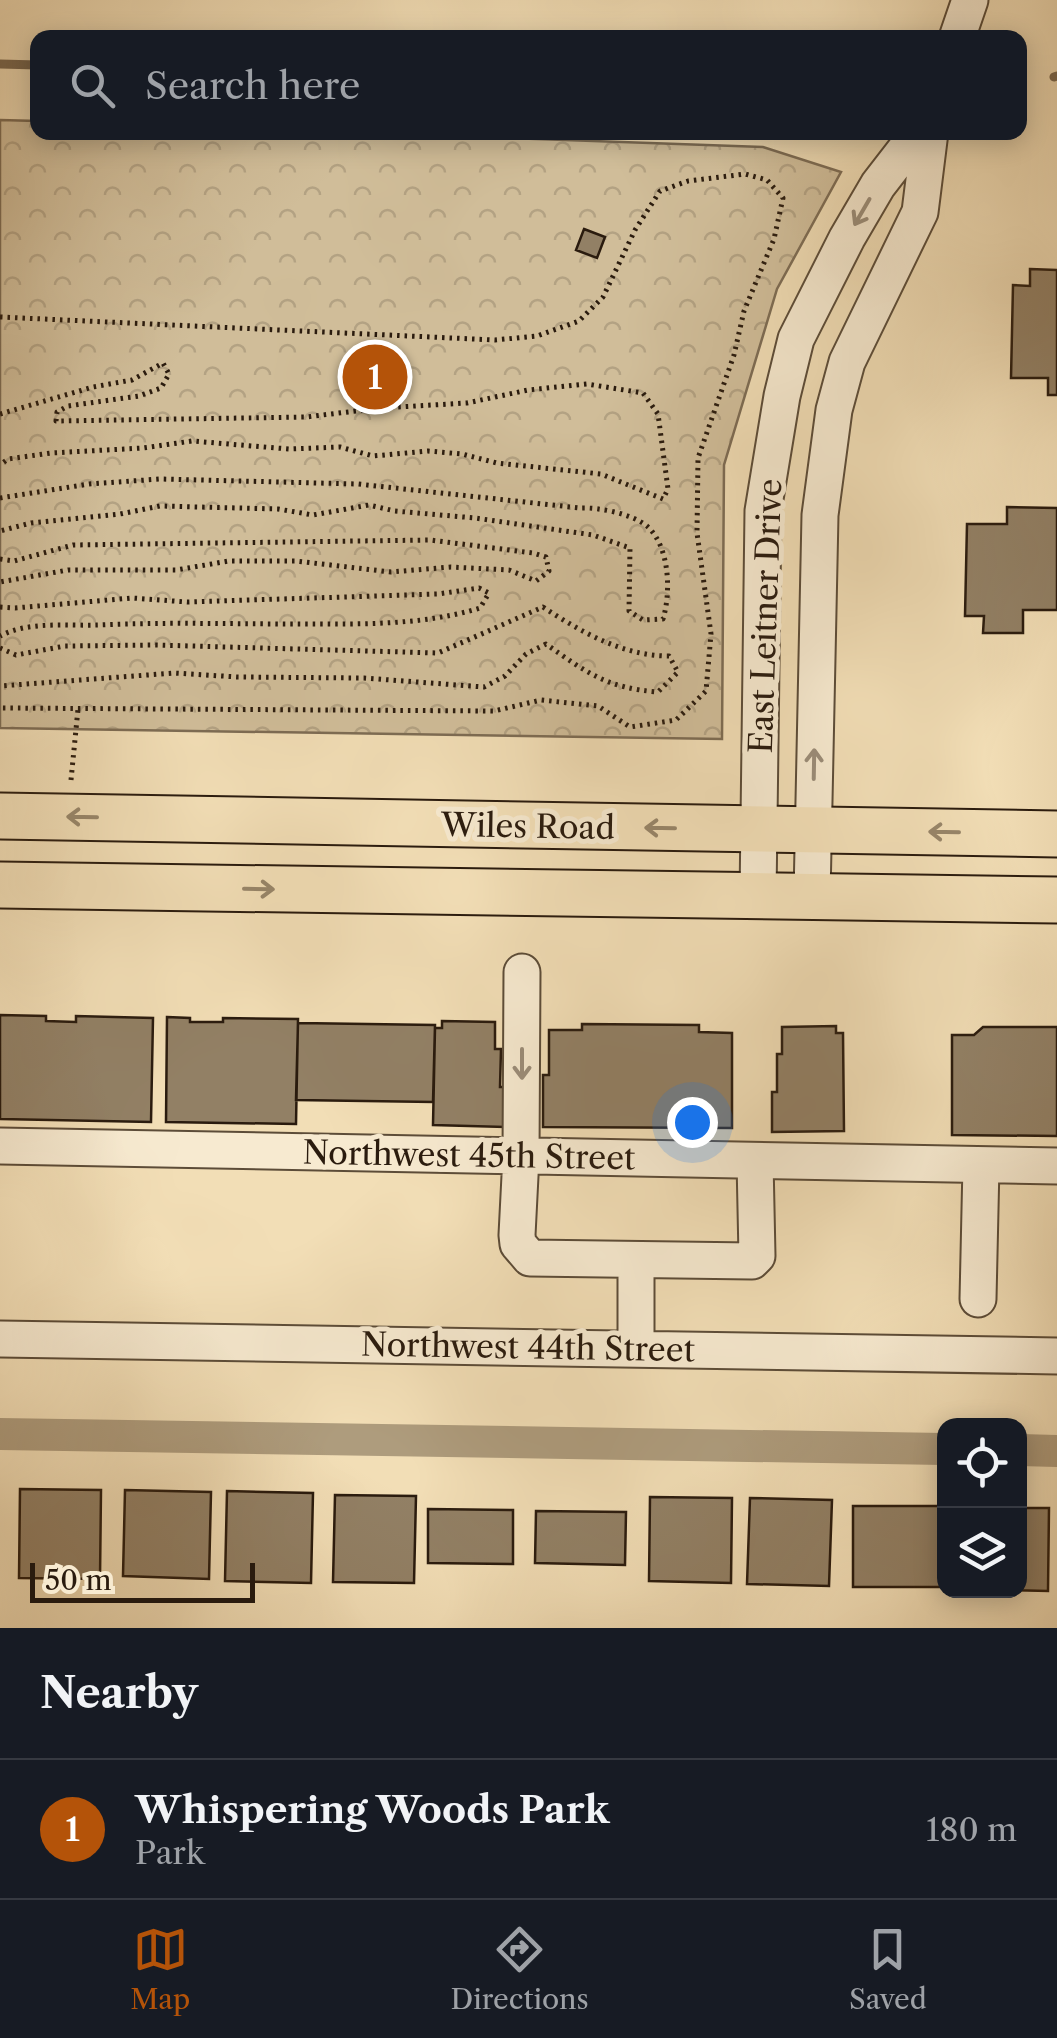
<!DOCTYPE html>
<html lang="en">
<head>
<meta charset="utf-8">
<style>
	body { margin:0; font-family:"Libre Caslon Text",serif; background:#20242c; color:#f1f3f6 }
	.controls { position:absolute; right:30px; bottom:30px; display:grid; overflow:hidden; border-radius:20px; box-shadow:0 5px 25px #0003 }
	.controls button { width:90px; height:90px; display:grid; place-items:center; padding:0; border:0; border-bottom:2px solid #363941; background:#171b24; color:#f1f3f6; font:50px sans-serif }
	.scale { position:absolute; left:30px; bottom:25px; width:225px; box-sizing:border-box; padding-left:10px; border:5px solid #2a1b0e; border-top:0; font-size:28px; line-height:35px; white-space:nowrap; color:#2a1b0e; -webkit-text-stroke:8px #f7ead0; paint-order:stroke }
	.you { position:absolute; left:692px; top:1122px; width:35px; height:35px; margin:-25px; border:8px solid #fff; border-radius:50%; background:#1a73e8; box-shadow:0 0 0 15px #1a73e833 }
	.badge { display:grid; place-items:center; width:65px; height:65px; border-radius:50%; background:#b45309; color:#fff; font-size:32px; font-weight:700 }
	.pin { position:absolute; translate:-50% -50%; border:5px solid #fff; box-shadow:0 2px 10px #0006 }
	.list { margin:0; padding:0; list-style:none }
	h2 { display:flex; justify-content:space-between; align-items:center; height:130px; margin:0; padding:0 40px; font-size:42px }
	h2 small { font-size:32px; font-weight:400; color:#9ea1a6 }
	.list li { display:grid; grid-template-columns:65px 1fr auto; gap:30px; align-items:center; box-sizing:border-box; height:140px; padding:0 40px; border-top:2px solid #363941 }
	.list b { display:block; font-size:38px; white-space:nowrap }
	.list p { margin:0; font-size:32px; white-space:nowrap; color:#9ea1a6 }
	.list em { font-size:32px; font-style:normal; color:#9ea1a6 }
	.icon { flex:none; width:55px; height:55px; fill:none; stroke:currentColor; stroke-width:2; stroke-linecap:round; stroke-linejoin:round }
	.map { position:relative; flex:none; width:1057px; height:1628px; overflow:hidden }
	.search { position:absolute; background:#171b24; box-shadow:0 5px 25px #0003; left:30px; right:30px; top:30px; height:110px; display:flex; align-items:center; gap:25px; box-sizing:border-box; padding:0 35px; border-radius:20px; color:#9ea1a6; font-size:38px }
	.sheet { height:270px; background:#171b24 }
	nav { display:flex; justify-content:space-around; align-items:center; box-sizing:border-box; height:140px; border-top:2px solid #363941; background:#171b24; font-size:28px; color:#9ea1a6 }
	nav a { display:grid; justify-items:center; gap:5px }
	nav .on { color:#b45309 }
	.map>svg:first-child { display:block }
	.forest { fill:url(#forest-crowns); stroke:#7d6c54; stroke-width:2.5 }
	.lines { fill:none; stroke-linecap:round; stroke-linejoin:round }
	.stream { stroke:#796851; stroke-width:9 }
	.canal { stroke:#ae9c7d; stroke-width:32 }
	.building { fill:#928065; stroke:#2a1b0e; stroke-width:2.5 }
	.minor-casing { stroke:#5c4c38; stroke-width:39 }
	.major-casing { stroke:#2a1b0e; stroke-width:49 }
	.path { stroke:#2a1b0e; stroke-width:5; stroke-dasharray:2.5 5; stroke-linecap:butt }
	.minor { stroke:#f7ead0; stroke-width:35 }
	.major { stroke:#f2deb6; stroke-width:45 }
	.oneway { stroke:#9b8d79 }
	.oneway2 { stroke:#98866a }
	.labels { text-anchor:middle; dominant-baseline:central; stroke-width:10; stroke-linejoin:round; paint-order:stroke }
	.street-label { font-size:32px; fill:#2a1b0e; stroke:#f7ead0 }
</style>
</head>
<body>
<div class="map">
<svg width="1057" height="1628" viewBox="0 0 1057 1628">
	<defs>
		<pattern id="forest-crowns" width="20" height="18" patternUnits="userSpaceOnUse" patternTransform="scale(2.5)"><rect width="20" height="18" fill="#d0bd99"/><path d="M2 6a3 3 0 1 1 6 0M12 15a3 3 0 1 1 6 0" fill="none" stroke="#b3a283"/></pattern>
	</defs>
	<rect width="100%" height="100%" fill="#f2deb6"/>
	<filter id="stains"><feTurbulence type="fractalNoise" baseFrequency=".002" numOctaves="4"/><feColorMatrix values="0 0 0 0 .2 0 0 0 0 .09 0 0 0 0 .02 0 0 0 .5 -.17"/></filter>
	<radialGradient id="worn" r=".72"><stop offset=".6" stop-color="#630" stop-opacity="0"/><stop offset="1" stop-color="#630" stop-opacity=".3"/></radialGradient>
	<path class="forest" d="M0,120L37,121L38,132L371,133L763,147L841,172L777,289L724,465L722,739L0,728Z"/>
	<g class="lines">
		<path class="stream" d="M0,64L38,65
			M1054,77L1057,76"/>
		<path class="canal" d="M0,1434L944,1449
			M1020,1450L1057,1451"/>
	</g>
	<path class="building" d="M584,229L605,237L597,258L576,250Z
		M1030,269L1057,270V395H1048V378H1011L1013,285L1030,286Z
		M1007,507L1057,508V610H1023V633H983L984,616H965L967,524H1007Z
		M0,1015L46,1016V1021L76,1022V1016L153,1018L151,1122L0,1119Z
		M167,1017L190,1018V1022H223V1018L298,1019L296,1124L166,1122Z
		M442,1021L495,1022V1049H501L500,1087H506L505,1127L433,1125L435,1028H442Z
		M298,1023L435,1025L433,1102L296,1100Z
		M582,1024L699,1025V1032L732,1033V1128L543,1127V1075H549V1030H582Z
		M836,1026V1033H843L844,1131L772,1132V1092H777V1054H782V1027Z
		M983,1027H1057V1136L952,1135V1035H974Z
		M20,1489L101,1490L100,1579L19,1578Z
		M125,1490L211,1492L209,1579L123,1576Z
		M227,1491L313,1493L311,1583L225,1581Z
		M335,1495L416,1496L414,1583L333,1582Z
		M650,1497L732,1498L731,1583L649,1581Z
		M750,1498L832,1500L829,1586L747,1584Z
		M853,1506H942V1587H853Z
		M1020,1508H1049L1048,1591L1009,1590H1020Z
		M428,1509L513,1510V1564L428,1563Z
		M536,1511L626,1512L625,1565L535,1563Z"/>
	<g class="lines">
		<g class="minor-casing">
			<path id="minor" d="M957,38L970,0
				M812,896L820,515L834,410L847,362L920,212L930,132
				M758,897L763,511L782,396L796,339L847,238L878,185L919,132
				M522,972L521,1156L517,1235L518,1244L530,1258L752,1261L757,1256L755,1161
				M0,1146L1057,1166
				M636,1260V1349
				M978,1299L981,1165
				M0,1339L1057,1356"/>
		</g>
		<g class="major-casing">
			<path id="major" d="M0,816L1057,834
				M0,885L1057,900"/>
		</g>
		<path class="path" d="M0,317L495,340L537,336L579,321L603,297L635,230L660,191L688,181L745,174L767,180L783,198L774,239L744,311L734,355L698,458L697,533L711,634L706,691L676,720L630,727L598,706L541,700L494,711L0,708
			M0,414L93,387L132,380L163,363L169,374L161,388L139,396L68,406L57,412L56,421L306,417L381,408L467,403L528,390L587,384L643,393L658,414L668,489L663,499L601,474L497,463L462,454L428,451L373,456L340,447L289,449L192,441L143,448L51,453L8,459L0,465
			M0,498L89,484L160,479L358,484L580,508C598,507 634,514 648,527C670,548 671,593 663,619L643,620L629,611L630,548L593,535L475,518L395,511L369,505L313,515L278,509L160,506L120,514L31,523L0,531
			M0,559L14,561L73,545L430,540L533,553L546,557L549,571L536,581L509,570L451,567L391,572L296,561H229L176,570H68L0,582
			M0,607L15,608L132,598L187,602L438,594L479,588L489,593L480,608C421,626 358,624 297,624C231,624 164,622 98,625C67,626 28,621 0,636
			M0,648L16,655L65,646L156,645L438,653L543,607C581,632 623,656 669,656L678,672L658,692C607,688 587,673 546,644L526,654L505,676L484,687L364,678L238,677L174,673L0,686
			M71,780L78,709"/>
		<use href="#minor" class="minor"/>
		<use href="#major" class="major"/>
	</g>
	<defs><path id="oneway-shaft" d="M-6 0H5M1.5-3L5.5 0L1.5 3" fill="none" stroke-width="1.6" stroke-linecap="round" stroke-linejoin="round" transform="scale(2.5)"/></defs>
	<g class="oneway">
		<use href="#oneway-shaft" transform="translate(862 212) rotate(120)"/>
		<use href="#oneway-shaft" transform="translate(814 764) rotate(-89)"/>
		<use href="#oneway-shaft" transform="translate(522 1064) rotate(90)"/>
	</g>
	<g class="oneway2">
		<use href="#oneway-shaft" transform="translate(82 817) rotate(-179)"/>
		<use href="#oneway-shaft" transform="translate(660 828) rotate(-179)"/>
		<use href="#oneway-shaft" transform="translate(944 832) rotate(-179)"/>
		<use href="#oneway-shaft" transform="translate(259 889) rotate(1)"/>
	</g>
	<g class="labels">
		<g class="street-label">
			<text transform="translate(765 616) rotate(-88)">East Leitner Drive</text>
			<text transform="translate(528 826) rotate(1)">Wiles Road</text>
			<text transform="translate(469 1155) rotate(1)">Northwest 45th Street</text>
			<text transform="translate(528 1347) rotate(1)">Northwest 44th Street</text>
		</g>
	</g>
	<rect width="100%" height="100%" filter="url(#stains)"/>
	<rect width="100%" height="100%" fill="url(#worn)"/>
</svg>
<div class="controls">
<button><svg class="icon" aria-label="locate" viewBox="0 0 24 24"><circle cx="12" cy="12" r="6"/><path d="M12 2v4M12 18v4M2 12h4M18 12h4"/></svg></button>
<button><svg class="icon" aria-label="layers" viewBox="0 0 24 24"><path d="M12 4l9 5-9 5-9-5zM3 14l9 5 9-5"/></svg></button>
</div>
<div class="scale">50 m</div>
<div class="you"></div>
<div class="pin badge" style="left:375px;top:377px">1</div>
<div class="search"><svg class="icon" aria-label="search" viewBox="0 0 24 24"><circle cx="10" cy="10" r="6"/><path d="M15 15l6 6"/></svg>Search here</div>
</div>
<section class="sheet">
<h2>Nearby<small></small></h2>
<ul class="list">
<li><span class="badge">1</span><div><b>Whispering Woods Park</b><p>Park</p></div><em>180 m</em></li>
</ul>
</section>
<nav>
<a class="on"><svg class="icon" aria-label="map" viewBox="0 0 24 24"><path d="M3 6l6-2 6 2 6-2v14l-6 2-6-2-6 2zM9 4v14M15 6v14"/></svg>Map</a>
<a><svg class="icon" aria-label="directions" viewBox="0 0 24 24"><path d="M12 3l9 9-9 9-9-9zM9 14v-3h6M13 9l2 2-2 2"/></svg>Directions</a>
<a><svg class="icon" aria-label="saved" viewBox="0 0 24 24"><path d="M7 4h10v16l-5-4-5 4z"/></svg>Saved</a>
</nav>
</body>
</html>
